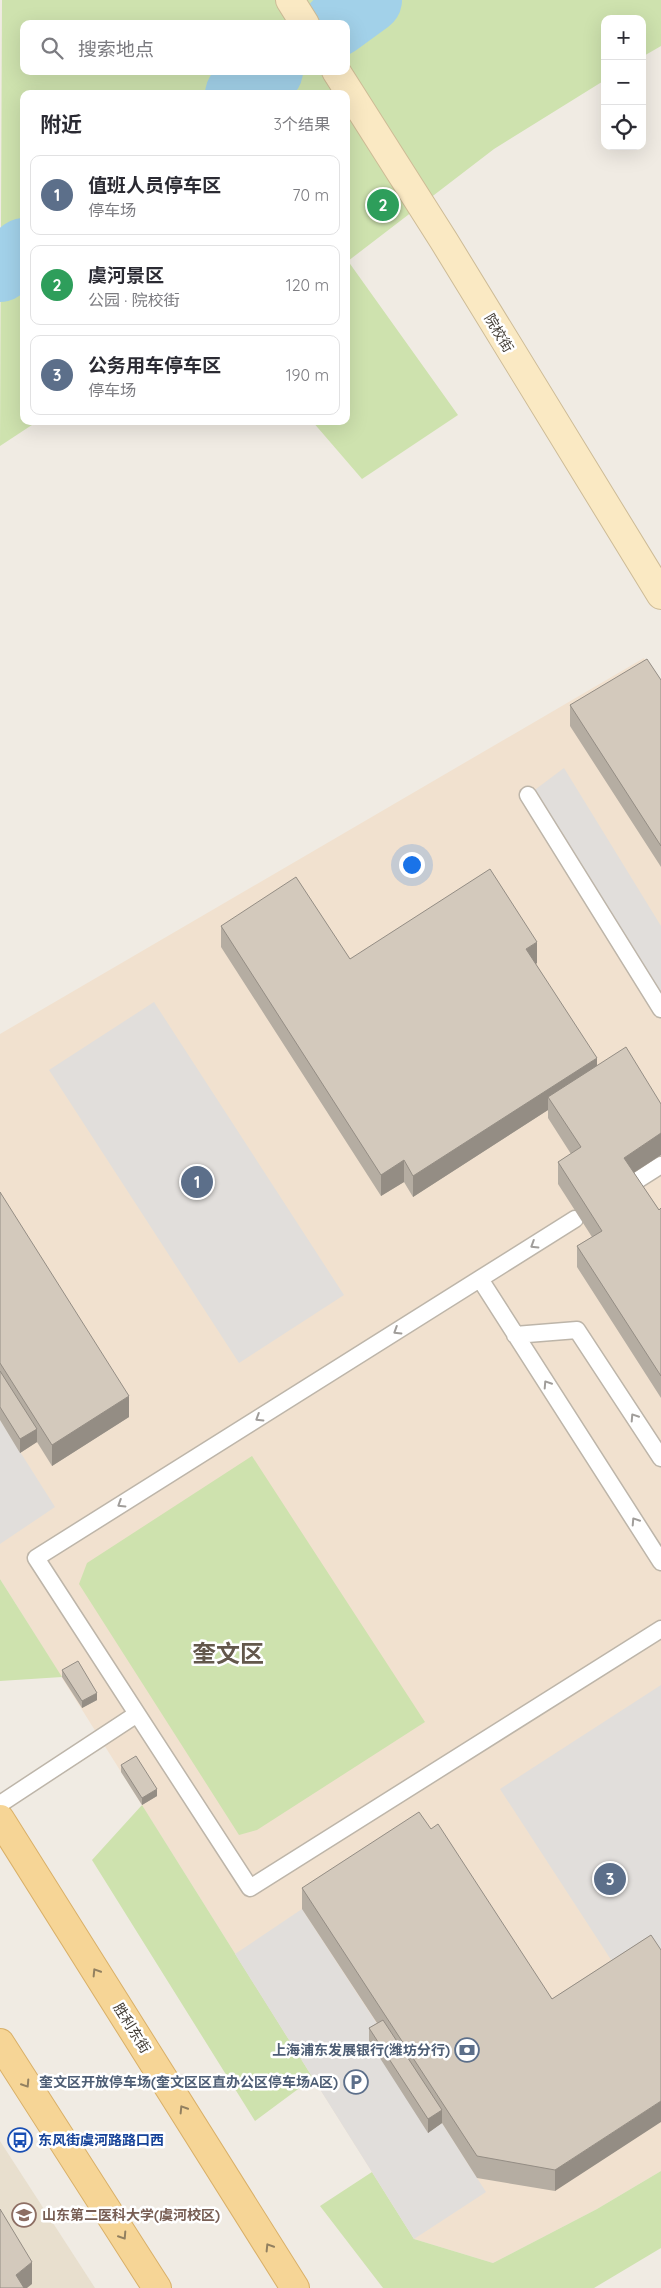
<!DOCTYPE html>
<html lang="zh">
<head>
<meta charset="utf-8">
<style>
	body { margin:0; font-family:Quicksand,"Noto Sans SC",sans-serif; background:#f7f7f7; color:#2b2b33 }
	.controls { position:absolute; right:15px; top:15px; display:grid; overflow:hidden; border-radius:10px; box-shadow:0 5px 20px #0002 }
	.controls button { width:45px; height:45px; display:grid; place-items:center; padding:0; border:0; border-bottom:1px solid #e1e1e2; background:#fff; color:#2b2b33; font:25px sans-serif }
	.you { position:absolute; left:411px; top:864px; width:18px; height:18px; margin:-12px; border:4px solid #fff; border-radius:50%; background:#1a73e8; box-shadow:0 0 0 8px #1a73e833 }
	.badge { display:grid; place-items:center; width:32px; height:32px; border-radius:50%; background:#0f766e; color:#fff; font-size:16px; font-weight:700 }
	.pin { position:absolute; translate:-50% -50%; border:2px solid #fff; box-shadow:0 1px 5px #0006 }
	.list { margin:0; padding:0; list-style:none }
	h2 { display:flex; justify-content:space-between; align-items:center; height:65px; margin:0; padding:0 20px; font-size:21px }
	h2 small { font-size:16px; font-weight:400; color:#7c7c81 }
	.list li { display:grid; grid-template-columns:32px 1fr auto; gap:15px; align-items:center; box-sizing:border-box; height:80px; margin:0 10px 10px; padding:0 10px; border:1px solid #e1e1e2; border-radius:10px }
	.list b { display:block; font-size:19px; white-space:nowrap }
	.list p { margin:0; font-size:16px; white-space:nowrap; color:#7c7c81 }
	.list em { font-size:16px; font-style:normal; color:#7c7c81 }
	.icon { flex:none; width:28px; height:28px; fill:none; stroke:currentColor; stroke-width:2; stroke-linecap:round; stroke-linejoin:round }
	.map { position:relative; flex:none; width:661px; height:2288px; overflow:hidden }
	.search { position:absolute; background:#fff; box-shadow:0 5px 20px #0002; left:20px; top:20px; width:330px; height:55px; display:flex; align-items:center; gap:12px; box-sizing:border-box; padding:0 18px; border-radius:10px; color:#7c7c81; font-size:19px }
	.panel { position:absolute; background:#fff; box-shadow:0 5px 20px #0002; left:20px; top:90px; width:330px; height:335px; border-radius:10px }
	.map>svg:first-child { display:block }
	.commercial { fill:#f1e1cf }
	.education { fill:#e8dfce }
	.green { fill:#cee2ae; fill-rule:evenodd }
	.parking { fill:#e1dedb }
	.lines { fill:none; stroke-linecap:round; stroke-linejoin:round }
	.river { stroke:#a2d1e9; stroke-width:66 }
	.lane-casing { stroke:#bdb5a9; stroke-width:19 }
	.secondary-casing { stroke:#cdbb96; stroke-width:30 }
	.primary-casing { stroke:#d9b068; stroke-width:30 }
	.lane { stroke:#fff; stroke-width:16 }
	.secondary { stroke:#fae9c3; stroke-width:28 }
	.primary { stroke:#f6d596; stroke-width:28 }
	.wall { fill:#b5ada2 }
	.shaded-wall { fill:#948d84 }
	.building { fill:#d3c9bc; stroke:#948d84 }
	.oneway { stroke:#a09d9a }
	.oneway2 { stroke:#928060 }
	.labels { text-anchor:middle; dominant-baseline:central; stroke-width:5; stroke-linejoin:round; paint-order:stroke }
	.street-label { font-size:14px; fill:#413b34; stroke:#fff }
	.service-label { font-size:14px; font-weight:bold; fill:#4e5e75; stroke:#fff; text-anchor:end }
	.transit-label { font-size:14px; font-weight:bold; fill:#164399; stroke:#fff; text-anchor:start }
	.education-label { font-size:14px; font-weight:bold; fill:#785e54; stroke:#fff; text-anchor:start }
	.town-label { font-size:24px; font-weight:bold; fill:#63584c; stroke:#fff }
</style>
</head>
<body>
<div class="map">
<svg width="661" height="2288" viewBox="0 0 661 2288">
	<rect width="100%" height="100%" fill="#f0ebe3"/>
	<path class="commercial" d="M644,658L661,686V2171L597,2209L493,2263L414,2239L0,1579V1034Z"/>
	<path class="education" d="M0,2141L95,2288H0Z"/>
	<path class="green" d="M2,0H661V46L642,57V19H605V80L494,149L348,261L458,415L362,479L312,421H346V94H24V421H38L0,446ZM24,24H346V71H24Z
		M252,1456L425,1722L257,1830L239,1835L79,1584L87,1563Z
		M0,1579L62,1677L0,1681Z
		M142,1805L313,2078L255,2121L92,1860Z
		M661,2171V2248L594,2288H383L320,2206L372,2172L414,2239L493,2263L597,2209Z"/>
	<path class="parking" d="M564,768L661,926V1009L528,795Z
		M154,1002L344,1295L239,1363L49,1070Z
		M0,1420L55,1507L0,1544Z
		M661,1685V1969L630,1989L500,1789Z
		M302,1909L383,2033L370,2041L428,2132L442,2123L486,2192L414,2239L235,1954Z"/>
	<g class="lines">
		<path class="river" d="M336,24L369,0
			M238,94L270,71
			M0,269L24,251"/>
		<g class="lane-casing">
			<path id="lane" d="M528,795L661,1009
				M639,1179L661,1165
				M575,1219L36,1558L250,1888L661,1629
				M480,1279L661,1562
				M515,1335L577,1330L661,1458
				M0,1804L137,1714"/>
		</g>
		<g class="secondary-casing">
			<path id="secondary" d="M290,0L305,24
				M336,71L444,241L661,595"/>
		</g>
		<g class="primary-casing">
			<path id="primary" d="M0,1819L295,2288
				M0,2043L157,2288"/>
		</g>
		<use href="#lane" class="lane"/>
		<use href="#secondary" class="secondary"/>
		<use href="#primary" class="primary"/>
	</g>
	<path class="wall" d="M661,680V867L570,726V705Z
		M221,926L350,959L537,963L536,964L597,1066L661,1104V1155L634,1173L659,1210L661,1208V1398L577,1267V1246L592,1237L558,1184V1162L571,1154L548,1118V1110L413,1197L404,1182L381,1196L221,947Z
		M0,1192L129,1417L52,1466L37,1442L20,1453L0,1420Z
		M62,1670L97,1700L82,1708L62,1677Z
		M121,1765L157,1796L142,1805L121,1772Z
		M431,1829L552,1999L651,1935L555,2191L477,2178L442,2123L428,2133L369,2041V2028L377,2023L302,1909V1888Z"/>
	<path class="shaded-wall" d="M537,942V963L526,970V949Z
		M597,1058V1079L548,1097V1110L413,1197V1176Z
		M661,1133V1155L624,1179V1158Z
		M404,1160V1182L381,1196V1175Z
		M129,1396V1417L52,1466V1445Z
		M37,1429V1442L20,1453V1439Z
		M97,1693V1700L82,1708V1701Z
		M157,1789V1796L142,1805V1798Z
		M661,2101V2122L555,2191V2170Z
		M442,2110V2123L428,2133V2119Z
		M32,2262V2284L27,2288H16V2275Z"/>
	<path class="building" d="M647,659L661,680V846L570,705Z
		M490,869L537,942L526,949L597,1058L413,1176L404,1160L381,1175L221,926L296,877L350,959Z
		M626,1047L661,1104V1133L624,1158L659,1210L661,1208V1376L577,1246L602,1231L558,1162L581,1147L548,1097Z
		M0,1192L129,1396L52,1445L0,1363Z
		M0,1371L37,1429L20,1439L0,1407Z
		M78,1661L97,1693L82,1701L62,1670Z
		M136,1756L157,1789L142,1798L121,1765Z
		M419,1812L431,1829L438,1824L552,1999L651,1935L661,1950V2101L555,2170L477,2156L302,1888Z
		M383,2020L442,2110L428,2119L369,2028Z
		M0,2209L32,2262L16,2275L24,2288H0Z"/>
	<defs><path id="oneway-chevron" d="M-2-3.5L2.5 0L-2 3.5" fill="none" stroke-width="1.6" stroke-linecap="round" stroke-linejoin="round" transform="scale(1.25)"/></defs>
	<g class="oneway">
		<use href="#oneway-chevron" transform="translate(534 1245) rotate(148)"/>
		<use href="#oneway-chevron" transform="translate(397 1331) rotate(148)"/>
		<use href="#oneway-chevron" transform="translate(547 1384) rotate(-123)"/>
		<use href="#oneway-chevron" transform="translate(634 1417) rotate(-123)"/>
		<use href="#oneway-chevron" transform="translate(259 1418) rotate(148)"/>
		<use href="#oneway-chevron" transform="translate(121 1504) rotate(148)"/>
		<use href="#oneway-chevron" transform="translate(635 1521) rotate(-123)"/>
	</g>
	<g class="oneway2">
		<use href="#oneway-chevron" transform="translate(96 1972) rotate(-122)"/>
		<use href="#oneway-chevron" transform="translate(26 2084) rotate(57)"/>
		<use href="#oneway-chevron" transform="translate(183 2109) rotate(-122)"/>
		<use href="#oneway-chevron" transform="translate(123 2236) rotate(57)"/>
		<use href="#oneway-chevron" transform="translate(269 2247) rotate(-122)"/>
	</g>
	<defs>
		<g id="bank-ring" transform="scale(1.25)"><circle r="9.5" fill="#fff" stroke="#5c6f8a" stroke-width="1.5"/><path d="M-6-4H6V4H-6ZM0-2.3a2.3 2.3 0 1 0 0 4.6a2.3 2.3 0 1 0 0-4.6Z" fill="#5c6f8a"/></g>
		<g id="parking-ring" transform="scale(1.25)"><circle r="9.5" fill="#fff" stroke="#5c6f8a" stroke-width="1.5"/><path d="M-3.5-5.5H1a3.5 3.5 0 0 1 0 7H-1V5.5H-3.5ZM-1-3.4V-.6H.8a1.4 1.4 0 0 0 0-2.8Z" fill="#5c6f8a"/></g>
		<g id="bus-ring" transform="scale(1.25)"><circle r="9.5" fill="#fff" stroke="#1a4fb4" stroke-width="1.5"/><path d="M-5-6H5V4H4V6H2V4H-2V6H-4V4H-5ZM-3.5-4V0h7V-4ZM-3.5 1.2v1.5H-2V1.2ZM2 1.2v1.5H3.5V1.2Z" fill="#1a4fb4"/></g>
		<g id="university-ring" transform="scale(1.25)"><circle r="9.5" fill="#fff" stroke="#8d6e63" stroke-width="1.5"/><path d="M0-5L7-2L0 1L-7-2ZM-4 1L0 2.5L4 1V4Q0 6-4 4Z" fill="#8d6e63"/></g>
	</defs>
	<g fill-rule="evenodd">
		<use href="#bank-ring" x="467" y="2050"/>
		<use href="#parking-ring" x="356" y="2082"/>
		<use href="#bus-ring" x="20" y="2140"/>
		<use href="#university-ring" x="24" y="2215"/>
	</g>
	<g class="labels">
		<g class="street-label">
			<text transform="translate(499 333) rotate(59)">院校街</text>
			<text transform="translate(132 2028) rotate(58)">胜利东街</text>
		</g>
		<g class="service-label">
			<text x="450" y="2050">上海浦东发展银行(潍坊分行)</text>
			<text x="338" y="2082">奎文区开放停车场(奎文区区直办公区停车场A区)</text>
		</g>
		<g class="transit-label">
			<text x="38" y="2140">东风街虞河路路口西</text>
		</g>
		<g class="education-label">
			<text x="42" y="2215">山东第二医科大学(虞河校区)</text>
		</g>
		<g class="town-label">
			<text x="228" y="1653">奎文区</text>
		</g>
	</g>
</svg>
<div class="controls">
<button>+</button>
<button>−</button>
<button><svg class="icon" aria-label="locate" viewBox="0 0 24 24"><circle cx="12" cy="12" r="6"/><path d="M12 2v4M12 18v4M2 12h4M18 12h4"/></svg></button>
</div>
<div class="you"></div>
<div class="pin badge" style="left:197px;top:1182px;background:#5c6f8a">1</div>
<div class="pin badge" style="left:383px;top:205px;background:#2e9e5b">2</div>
<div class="pin badge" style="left:610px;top:1879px;background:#5c6f8a">3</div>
<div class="search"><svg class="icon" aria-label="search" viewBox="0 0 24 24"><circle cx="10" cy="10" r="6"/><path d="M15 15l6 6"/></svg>搜索地点</div>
<section class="panel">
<h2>附近<small>3个结果</small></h2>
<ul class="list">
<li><span class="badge" style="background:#5c6f8a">1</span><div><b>值班人员停车区</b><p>停车场</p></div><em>70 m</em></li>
<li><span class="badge" style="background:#2e9e5b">2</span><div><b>虞河景区</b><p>公园 · 院校街</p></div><em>120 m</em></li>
<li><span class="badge" style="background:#5c6f8a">3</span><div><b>公务用车停车区</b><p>停车场</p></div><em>190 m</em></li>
</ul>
</section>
</div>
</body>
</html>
